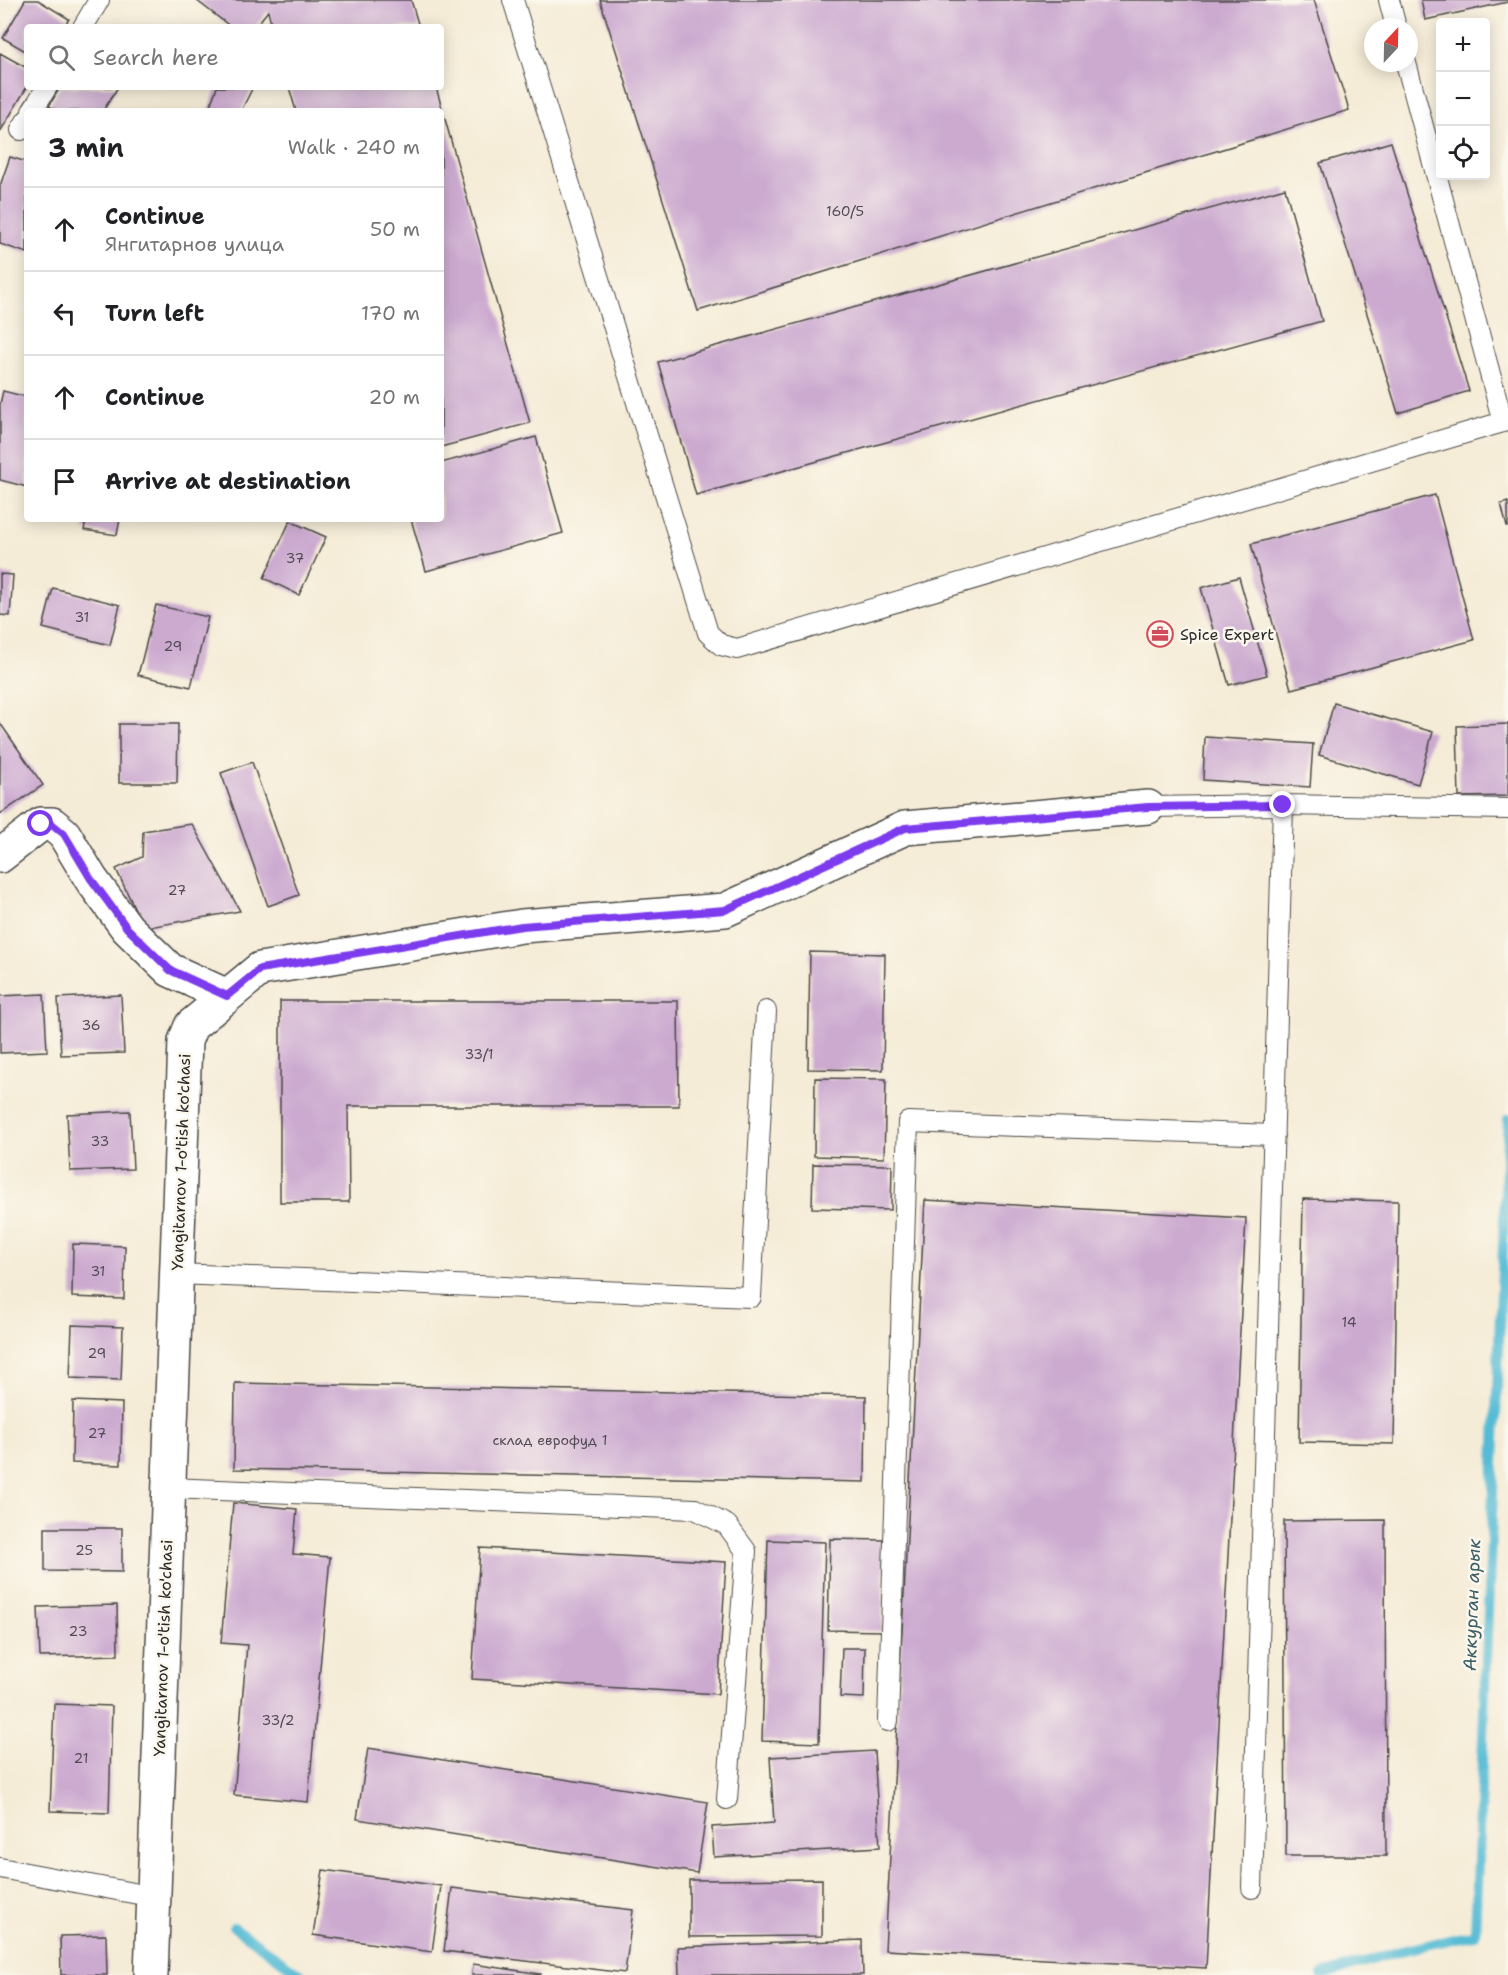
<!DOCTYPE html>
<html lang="en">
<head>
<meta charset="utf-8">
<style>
	body { margin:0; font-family:"Shantell Sans",sans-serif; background:#f2f2f2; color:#202124 }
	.controls { position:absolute; right:18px; top:18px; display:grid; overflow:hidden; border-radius:6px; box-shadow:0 3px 15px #0003 }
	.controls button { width:54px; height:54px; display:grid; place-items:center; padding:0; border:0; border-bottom:2px solid #e0e0e0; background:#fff; color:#202124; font:30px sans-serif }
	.compass { position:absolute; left:1364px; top:18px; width:54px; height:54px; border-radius:50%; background:#fff; box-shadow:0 3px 15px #0003; rotate:22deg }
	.stop { position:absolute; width:18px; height:18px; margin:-14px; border:4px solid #7c3aed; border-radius:50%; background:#fff }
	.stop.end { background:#7c3aed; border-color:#fff; box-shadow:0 2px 6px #0008 }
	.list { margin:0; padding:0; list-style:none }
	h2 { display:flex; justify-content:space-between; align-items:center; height:78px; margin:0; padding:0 24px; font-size:26px }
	h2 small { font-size:20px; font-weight:400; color:#757577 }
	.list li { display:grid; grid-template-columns:39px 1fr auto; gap:18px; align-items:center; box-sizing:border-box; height:84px; padding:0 24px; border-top:2px solid #e0e0e0 }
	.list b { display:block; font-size:22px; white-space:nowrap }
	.list p { margin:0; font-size:20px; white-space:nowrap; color:#757577 }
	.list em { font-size:20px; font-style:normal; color:#757577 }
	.icon { flex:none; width:33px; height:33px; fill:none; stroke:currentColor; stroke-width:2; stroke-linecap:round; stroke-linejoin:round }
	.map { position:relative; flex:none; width:1508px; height:1975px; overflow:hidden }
	.search { position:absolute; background:#fff; box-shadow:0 3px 15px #0003; left:24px; top:24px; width:420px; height:66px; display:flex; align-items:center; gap:15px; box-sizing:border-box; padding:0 21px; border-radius:6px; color:#757577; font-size:22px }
	.panel { position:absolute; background:#fff; box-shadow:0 3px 15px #0003; left:24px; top:108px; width:420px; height:414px; border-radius:6px }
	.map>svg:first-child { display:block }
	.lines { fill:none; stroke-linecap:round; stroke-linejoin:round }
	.stream { stroke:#56bcd5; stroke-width:10 }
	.building { fill:#ccaad0 }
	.lane-casing { stroke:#494845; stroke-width:22 }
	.street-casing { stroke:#494845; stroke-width:36 }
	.lane { stroke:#fff; stroke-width:20 }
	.street { stroke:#fff; stroke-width:33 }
	.route { stroke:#7c3aed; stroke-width:8 }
	.labels { text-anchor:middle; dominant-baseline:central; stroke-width:5; stroke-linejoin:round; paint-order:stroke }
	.number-label { font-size:14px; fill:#534b54 }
	.poi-label { font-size:16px; fill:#2b2b2b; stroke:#fbf7ec; text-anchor:start }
	.street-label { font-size:16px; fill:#2b2b2b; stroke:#fbf7ec }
	.water-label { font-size:18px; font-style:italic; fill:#3a5e66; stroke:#fbf7ec }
</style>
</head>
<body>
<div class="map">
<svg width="1508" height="1975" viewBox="0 0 1508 1975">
	<rect width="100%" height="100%" fill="#fbf7ec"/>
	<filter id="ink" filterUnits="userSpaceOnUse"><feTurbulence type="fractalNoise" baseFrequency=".0167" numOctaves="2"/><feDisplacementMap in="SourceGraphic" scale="12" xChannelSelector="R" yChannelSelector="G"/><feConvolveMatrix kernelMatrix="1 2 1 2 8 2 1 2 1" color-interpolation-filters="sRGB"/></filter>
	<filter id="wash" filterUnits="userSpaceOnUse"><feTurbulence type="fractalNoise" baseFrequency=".008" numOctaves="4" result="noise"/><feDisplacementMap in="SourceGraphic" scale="24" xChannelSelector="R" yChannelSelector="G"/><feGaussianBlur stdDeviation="1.35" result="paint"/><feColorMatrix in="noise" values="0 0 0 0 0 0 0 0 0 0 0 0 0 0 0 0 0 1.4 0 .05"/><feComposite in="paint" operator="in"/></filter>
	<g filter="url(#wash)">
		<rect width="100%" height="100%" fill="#f5ecd7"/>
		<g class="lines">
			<path class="stream" d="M234,1927L301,1975
				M1322,1975L1401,1951L1475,1934L1508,1119"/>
		</g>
		<g id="blocks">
			<path class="building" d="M25,0H38L69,19L64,27H27V52L3,38Z
				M196,0H411L419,27H272L268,11L255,27H231Z
				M600,0H1314L1349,110L698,311Z
				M1421,0H1508V2L1425,20Z
				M0,53L27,68V87L0,132Z
				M60,87H118L103,111H57L49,106Z
				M217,87H253L241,111H208Z
				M289,87H436L530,423L441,447V111H296Z
				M1391,142L1469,391L1398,413L1320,163Z
				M10,157L27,162V253L0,244V186Z
				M1285,188L1322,321L696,495L658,362Z
				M3,391L27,397V487L0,480V404Z
				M536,437L563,533L426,571L411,519H441V463Z
				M1435,495L1474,640L1291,689L1251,544Z
				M1508,502V527H1507L1501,504Z
				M86,519H120L117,535L84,530Z
				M290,521L326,537L299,595L264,578Z
				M0,574L13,575L10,616L0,615Z
				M1239,577L1267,675L1229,685L1201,588Z
				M53,588L120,605L110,645L43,628Z
				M156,605L208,617L191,687L138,675Z
				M1334,703L1433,732L1418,784L1319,755Z
				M0,723L43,785L0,814Z
				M119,724H178L177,783H119Z
				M1508,724V796L1459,797L1457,726Z
				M1205,737L1313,744L1310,787L1203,780Z
				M252,762L299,895L268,906L221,773Z
				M192,824L240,911L144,928L116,869L142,857L143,831Z
				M810,952L885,954L883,1070L808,1069Z
				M44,994L47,1051L0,1053V996Z
				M121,995L124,1053L61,1055L58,998Z
				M280,1001H678L679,1106H348L349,1202H280Z
				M815,1078L886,1079L884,1158L814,1156Z
				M130,1111L133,1169L70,1171L67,1114Z
				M813,1164L892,1165L891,1210L812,1208Z
				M1303,1199L1398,1201L1394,1444L1299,1442Z
				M925,1200L1246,1218L1206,1968L885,1950Z
				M73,1244L125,1246L124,1299L72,1297Z
				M72,1325L123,1327L121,1380L70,1378Z
				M235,1383L866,1396L865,1482L234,1469Z
				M73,1401L122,1403L121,1465L72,1463Z
				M233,1503L297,1509L293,1554L330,1557L308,1802L234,1795L247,1645L221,1643Z
				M1385,1520L1386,1856H1286L1284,1521Z
				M45,1528H122V1572L45,1571Z
				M830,1539L884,1540L882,1631L828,1630Z
				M768,1540L825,1542L819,1743L762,1741Z
				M480,1548L726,1562L718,1694L472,1679Z
				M117,1605L118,1655L40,1657L38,1607Z
				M842,1648H865L864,1698L840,1697Z
				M54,1704L112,1706L109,1813L50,1811Z
				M368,1748L708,1802L697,1873L357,1819Z
				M874,1751L880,1847L714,1857L712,1827L774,1823L770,1757Z
				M323,1870L441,1886L432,1952L313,1935Z
				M822,1879V1936L689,1937V1880Z
				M452,1888L633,1910L625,1973L444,1951Z
				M106,1935L107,1975H61L60,1936Z
				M862,1940L863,1975H679L678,1947Z
				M473,1964L541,1974L540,1975H472Z"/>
		</g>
	</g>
	<g filter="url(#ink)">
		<use href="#blocks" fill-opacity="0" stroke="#494845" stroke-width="1.5"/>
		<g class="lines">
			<g class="lane-casing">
				<path id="lane" d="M513,0L708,633L721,645L737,649L1503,422L1406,63
					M1389,0L1396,27
					M83,27L99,0
					M32,111L47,87
					M21,130L27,120
					M1148,807L1283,805L1508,809
					M177,1274L751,1297L766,1011
					M168,1488L695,1509L727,1525L746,1551L727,1799
					M888,1721L908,1122L1274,1135
					M0,1868L154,1897
					M1252,1888L1283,805"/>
			</g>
			<g class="street-casing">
				<path id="street" d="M0,856L41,824H52L64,834L91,879L127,928L170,970L227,996
					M151,1975L185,1041L191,1026L260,969L522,926L725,910L905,828L1148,807"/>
			</g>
			<use href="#lane" class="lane"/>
			<use href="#street" class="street"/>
		</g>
	</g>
	<g class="lines" filter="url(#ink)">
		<path class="route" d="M41,824H52L64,834L91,879L127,928L170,970L227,996L260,969L522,926L725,910L905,828L1148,807L1283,805"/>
	</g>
	<defs>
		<g id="office-ring" transform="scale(1.35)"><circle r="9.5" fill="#fbf7ec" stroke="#d1495b" stroke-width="1.5"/><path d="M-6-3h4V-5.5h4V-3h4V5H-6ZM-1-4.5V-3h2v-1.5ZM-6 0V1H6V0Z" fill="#d1495b"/></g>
	</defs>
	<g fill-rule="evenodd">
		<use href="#office-ring" x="1160" y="634"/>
	</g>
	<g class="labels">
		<g class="number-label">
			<text x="845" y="211">160/5</text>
			<text x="295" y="558">37</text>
			<text x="82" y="617">31</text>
			<text x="173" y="646">29</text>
			<text x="177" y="890">27</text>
			<text x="91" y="1025">36</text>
			<text x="479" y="1054">33/1</text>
			<text x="100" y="1141">33</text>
			<text x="98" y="1271">31</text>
			<text x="1349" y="1322">14</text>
			<text x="97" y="1353">29</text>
			<text x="97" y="1433">27</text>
			<text x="550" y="1440">склад еврофуд 1</text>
			<text x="84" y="1550">25</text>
			<text x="78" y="1631">23</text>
			<text x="278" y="1720">33/2</text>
			<text x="81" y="1758">21</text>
		</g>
		<g class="poi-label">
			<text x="1180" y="634">Spice Expert</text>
		</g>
		<g class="street-label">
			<text transform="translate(181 1162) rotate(-88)">Yangitarnov 1-o'tish ko'chasi</text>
			<text transform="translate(163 1648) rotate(-88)">Yangitarnov 1-o'tish ko'chasi</text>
		</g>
		<g class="water-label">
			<text transform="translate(1472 1605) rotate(-88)">Аккурган арык</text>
		</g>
	</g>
</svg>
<div class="controls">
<button>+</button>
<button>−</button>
<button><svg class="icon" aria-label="locate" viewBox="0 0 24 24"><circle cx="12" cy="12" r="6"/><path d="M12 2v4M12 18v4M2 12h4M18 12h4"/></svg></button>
</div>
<svg class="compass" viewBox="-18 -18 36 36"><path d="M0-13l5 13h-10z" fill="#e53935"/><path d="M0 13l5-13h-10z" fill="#757577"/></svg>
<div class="stop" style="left:41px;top:824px"></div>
<div class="stop end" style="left:1283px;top:805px"></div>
<div class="search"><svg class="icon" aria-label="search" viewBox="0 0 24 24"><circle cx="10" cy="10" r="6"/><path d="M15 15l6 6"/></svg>Search here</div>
<section class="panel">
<h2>3 min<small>Walk · 240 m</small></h2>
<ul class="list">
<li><svg class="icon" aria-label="ahead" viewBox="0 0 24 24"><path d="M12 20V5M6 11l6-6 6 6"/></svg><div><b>Continue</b><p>Янгитарнов улица</p></div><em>50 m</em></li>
<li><svg class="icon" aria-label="left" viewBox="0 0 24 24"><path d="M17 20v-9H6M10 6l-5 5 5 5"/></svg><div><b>Turn left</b></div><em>170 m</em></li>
<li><svg class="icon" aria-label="ahead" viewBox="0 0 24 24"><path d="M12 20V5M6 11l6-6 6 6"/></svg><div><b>Continue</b></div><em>20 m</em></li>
<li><svg class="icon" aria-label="arrive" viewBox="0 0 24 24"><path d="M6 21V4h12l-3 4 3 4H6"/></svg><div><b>Arrive at destination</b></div></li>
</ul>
</section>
</div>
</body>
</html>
